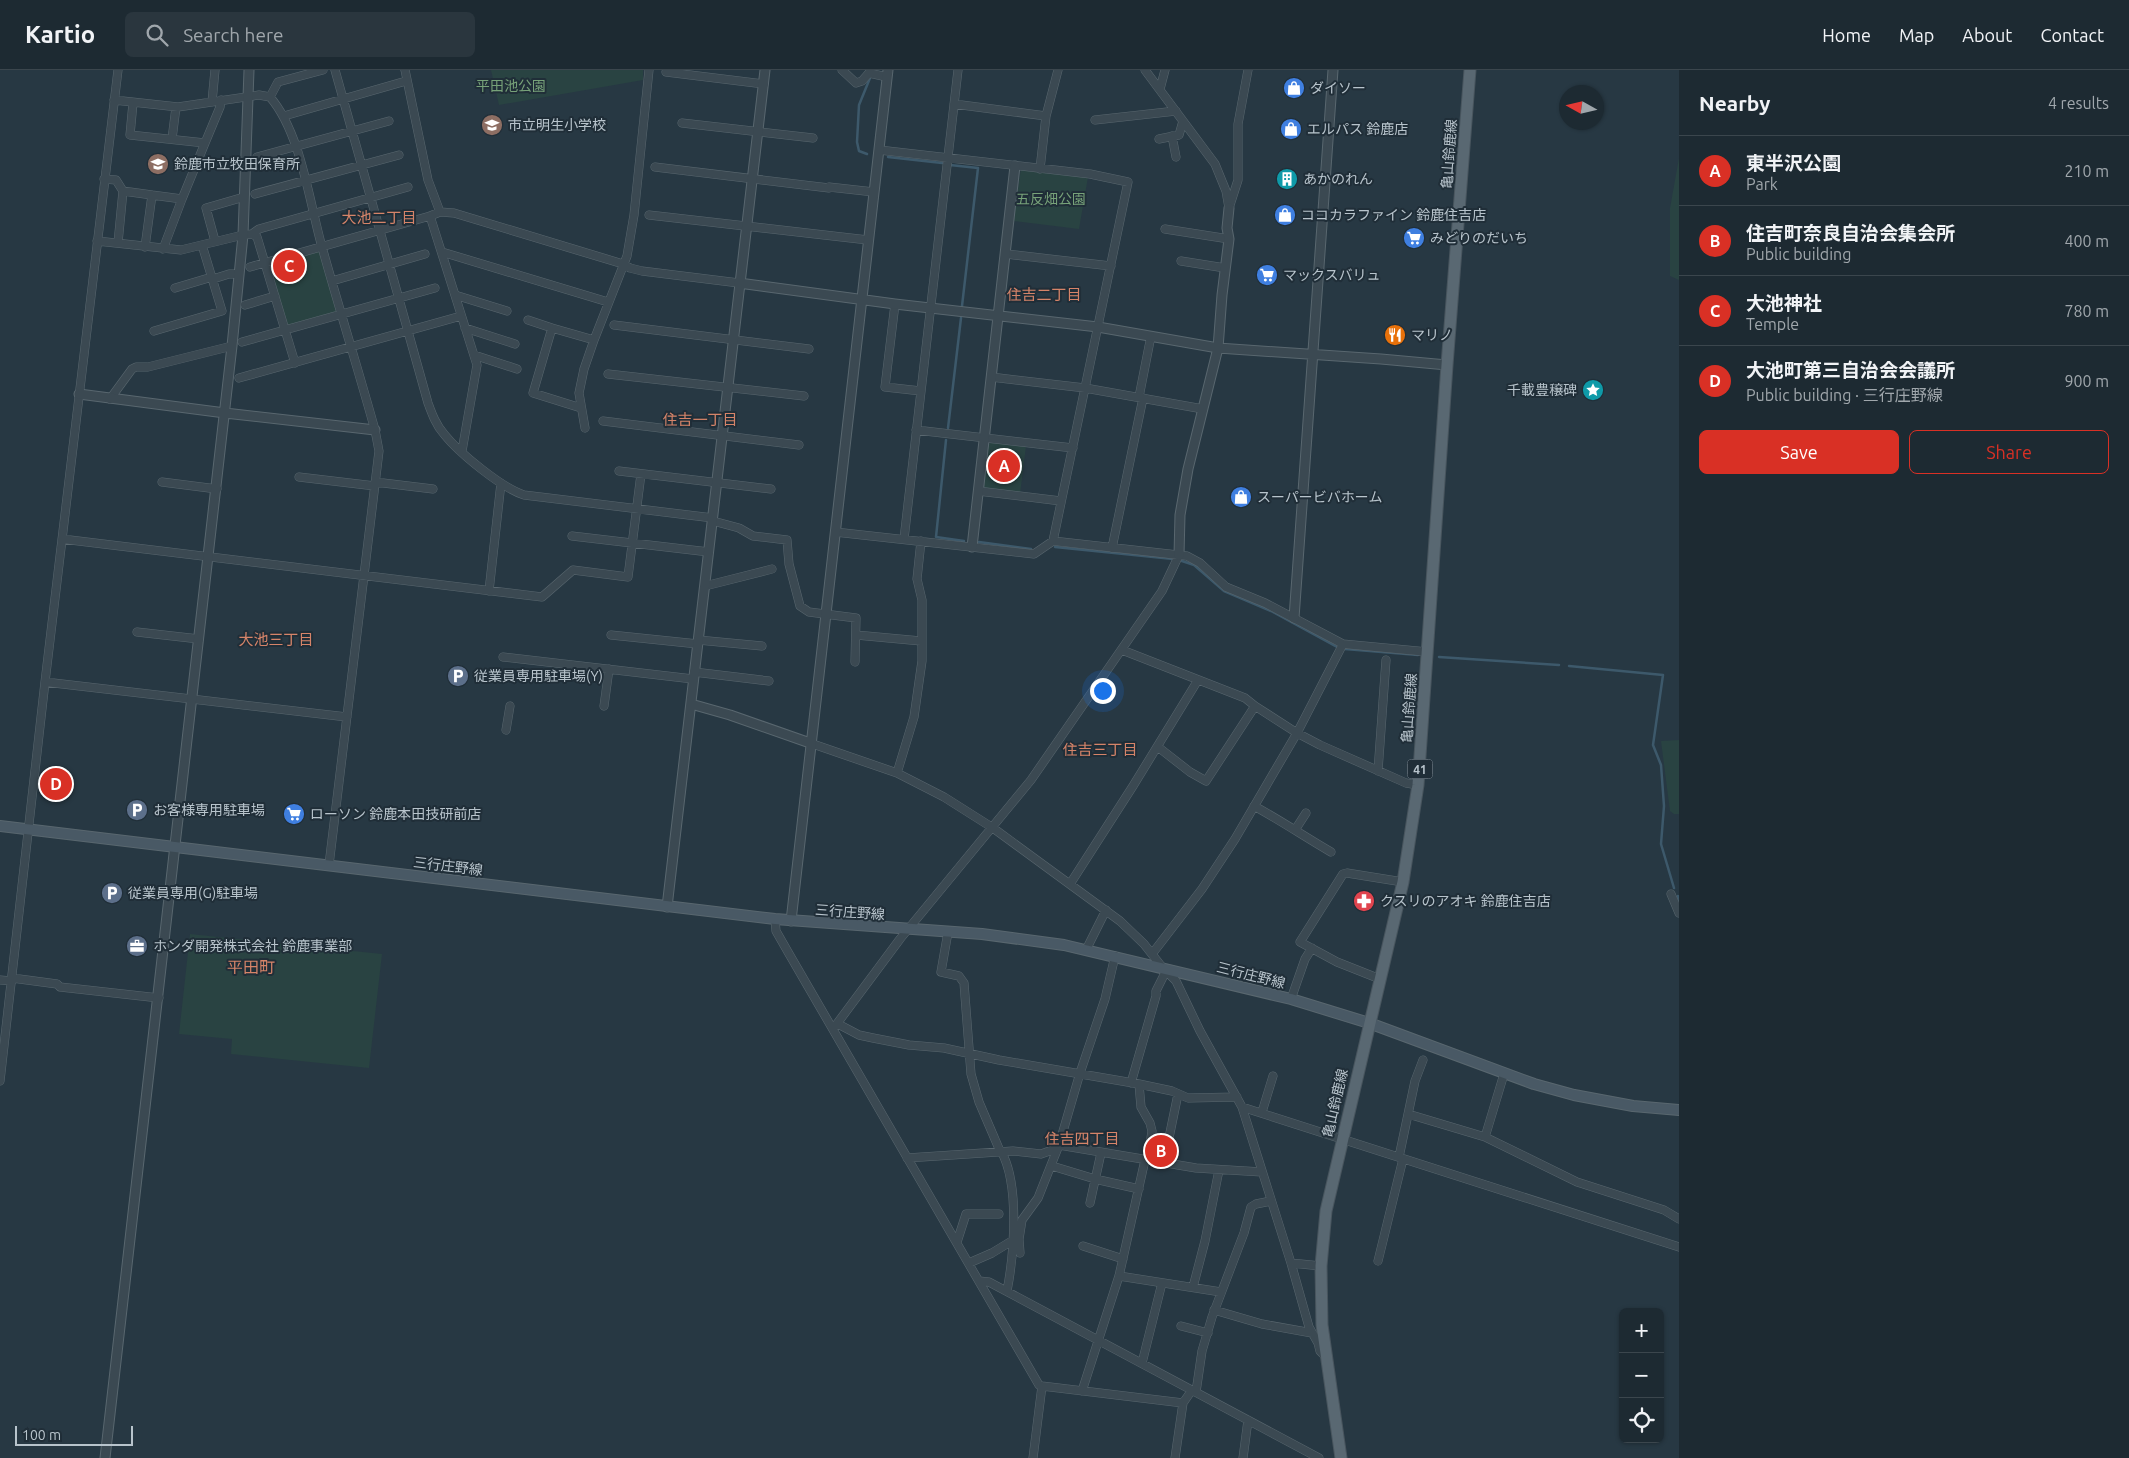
<!DOCTYPE html>
<html lang="en">
<head>
<meta charset="utf-8">
<style>
	body { margin:0; font-family:Ubuntu,"Noto Sans JP",sans-serif; background:#2a363e; color:#f1f3f6 }
	.controls { position:absolute; right:15px; bottom:15px; display:grid; overflow:hidden; border-radius:8px; box-shadow:0 1px 4px #0004 }
	.controls button { width:45px; height:45px; display:grid; place-items:center; padding:0; border:0; border-bottom:1px solid #3b464d; background:#1d2a32; color:#f1f3f6; font:25px sans-serif }
	.compass { position:absolute; left:1559px; top:15px; width:45px; height:45px; border-radius:50%; background:#1d2a32; box-shadow:0 1px 4px #0004; rotate:278deg }
	.scale { position:absolute; left:15px; bottom:12px; width:118px; box-sizing:border-box; padding-left:5px; border:2px solid #b8c4cc; border-top:0; font-size:14px; line-height:18px; white-space:nowrap; color:#b8c4cc; -webkit-text-stroke:4px #202e38; paint-order:stroke }
	.you { position:absolute; left:1102px; top:620px; width:18px; height:18px; margin:-12px; border:4px solid #fff; border-radius:50%; background:#1a73e8; box-shadow:0 0 0 8px #1a73e833 }
	.badge { display:grid; place-items:center; width:32px; height:32px; border-radius:50%; background:#d93025; color:#fff; font-size:16px; font-weight:700 }
	.pin { position:absolute; translate:-50% -50%; border:2px solid #fff; box-shadow:0 1px 5px #0006 }
	.list { margin:0; padding:0; list-style:none }
	h2 { display:flex; justify-content:space-between; align-items:center; height:65px; margin:0; padding:0 20px; font-size:21px }
	h2 small { font-size:16px; font-weight:400; color:#a0a7ac }
	.list li { display:grid; grid-template-columns:32px 1fr auto; gap:15px; align-items:center; box-sizing:border-box; height:70px; padding:0 20px; border-top:1px solid #3b464d }
	.list b { display:block; font-size:19px; white-space:nowrap }
	.list p { margin:0; font-size:16px; white-space:nowrap; color:#a0a7ac }
	.list em { font-size:16px; font-style:normal; color:#a0a7ac }
	.actions { display:flex; gap:10px; padding:15px 20px }
	.actions a { flex:1; padding:11px 0; border:1px solid #d93025; border-radius:8px; text-align:center; font-size:18px; color:#d93025 }
	.actions .main { background:#d93025; color:#fff }
	.icon { flex:none; width:28px; height:28px; fill:none; stroke:currentColor; stroke-width:2; stroke-linecap:round; stroke-linejoin:round }
	.map { position:relative; flex:none; width:1679px; height:1388px; overflow:hidden }
	header { display:flex; align-items:center; gap:30px; box-sizing:border-box; height:70px; padding:0 25px; background:#1d2a32; border-bottom:1px solid #3b464d }
	header strong { font-size:24px }
	nav { display:flex; gap:28px; margin-inline-start:auto; font-size:18px }
	.search { width:350px; height:45px; background:#2a363e; display:flex; align-items:center; gap:12px; box-sizing:border-box; padding:0 18px; border-radius:8px; color:#a0a7ac; font-size:19px }
	main { display:flex }
	aside { flex:1; background:#1d2a32 }
	.map>svg:first-child { display:block }
	.green { fill:#294342 }
	.lines { fill:none; stroke-linecap:round; stroke-linejoin:round }
	.stream { stroke:#3d596b; stroke-width:2.5 }
	.minor-casing { stroke:#59676f; stroke-width:9 }
	.tertiary-casing { stroke:#59676f; stroke-width:11 }
	.secondary-casing { stroke:#59676f; stroke-width:12 }
	.primary-casing { stroke:#48555e; stroke-width:13 }
	.minor { stroke:#3b4952; stroke-width:8 }
	.tertiary { stroke:#3b4952; stroke-width:9 }
	.secondary { stroke:#495965; stroke-width:10 }
	.primary { stroke:#596872; stroke-width:11 }
	.labels { text-anchor:middle; dominant-baseline:central; stroke-width:4; stroke-linejoin:round; paint-order:stroke }
	.shield { fill:#202e38; stroke:#8a97a0; stroke-width:1 }
	.shield-label { font-size:12px; font-weight:bold; fill:#b8c4cc }
	.park-label { font-size:14px; fill:#77a279; stroke:#202e38 }
	.poi-label { font-size:14px; fill:#b8c4cc; stroke:#202e38; text-anchor:start }
	.street-label { font-size:14px; fill:#b8c4cc; stroke:#202e38 }
	.neighbourhood-label { font-size:15px; fill:#d68469; stroke:#202e38 }
	.quarter-label { font-size:16px; fill:#d68469; stroke:#202e38 }
</style>
</head>
<body>
<header>
<strong>Kartio</strong>
<div class="search"><svg class="icon" aria-label="search" viewBox="0 0 24 24"><circle cx="10" cy="10" r="6"/><path d="M15 15l6 6"/></svg>Search here</div>
<nav><a>Home</a><a>Map</a><a>About</a><a>Contact</a></nav>
</header>
<main>
<div class="map">
<svg width="1679" height="1388" viewBox="0 0 1679 1388">
	<rect width="100%" height="100%" fill="#273843"/>
	<path class="green" d="M491,0H643V10L499,35Z
		M1679,88V210L1670,206V138Z
		M1021,99L1088,107L1079,159L1013,151Z
		M320,180L337,240L334,243L286,256L269,196Z
		M991,372L1026,376L1020,424L984,419L983,416L988,375Z
		M1679,670V744H1674L1670,741L1661,671Z
		M190,864L382,884L369,998L231,984L232,969L179,964Z"/>
	<g class="lines">
		<path class="stream" d="M867,84L859,81L857,72L859,35L870,8
			M888,87L942,93
			M950,95L978,98L962,236
			M948,358L961,248
			M946,370L936,467L964,471
			M979,472L1031,479
			M1055,477L1173,489
			M1182,491L1194,495L1224,521L1271,541L1337,577
			M1345,579L1418,585
			M1439,587L1559,595
			M1569,596L1663,605L1653,675L1661,695L1664,736L1661,774L1674,818
			M1678,826L1679,830"/>
		<g class="minor-casing">
			<path id="minor" d="M335,0L428,333C432,344 436,355 444,364C459,383 502,418 524,425L713,448
				M405,0L428,110L440,142
				M842,0L856,13L862,11L869,3L887,7
				M1145,0L1215,94L1226,121L1229,138
				M666,2L764,14
				M1160,19L1165,0
				M270,27L278,12L323,0
				M114,30L178,37L259,25L270,27C301,63 309,131 322,177C339,238 358,299 375,360L379,381L329,795
				M212,32L215,0
				M133,33L130,65L205,73L182,129
				M954,34L1046,46
				M284,46L406,11
				M1095,50L1176,41
				M682,53L813,68
				M1172,66L1176,87
				M172,69L176,37
				M1159,69L1179,65L1183,51
				M205,73L220,37L221,30
				M879,80L1090,104L1128,112L1053,471
				M257,87L389,51
				M655,97L829,118
				M1040,99L1046,46L1058,0
				M104,109L116,110L123,121L118,173
				M829,117L874,122
				M123,121L152,125L145,177
				M255,124L399,85
				M152,125L182,129L163,179
				M1229,138L1238,110V54L1248,0
				M649,145L868,170
				M1165,159L1229,169
				M252,164L259,159L408,117
				M97,171L181,180L243,165L252,164L257,167L295,293
				M215,171L206,138L244,127
				M442,182L608,232
				M1006,184L1111,196
				M1181,191L1225,198
				M250,197L430,146
				M213,209L229,204H239
				M332,211L425,184
				M175,218L212,207
				M455,225L507,241
				M895,234L885,317L921,321
				M245,235L275,226
				M528,250L552,258
				M614,255L809,279
				M465,258L515,274
				M154,261L222,241L202,175
				M242,272L435,218
				M474,285L517,299
				M608,304L804,326
				M991,307L1085,318L1203,339
				M239,308L461,246
				M1139,327L1151,266
				M110,329L132,299L136,297H148L232,276
				M581,338L533,323L552,258L594,270
				M603,351L799,375
				M585,358L579,323L584,299L594,270L627,186L634,145L649,0
				M916,360L1073,378
				M462,381L477,295L430,146L440,142L454,143L623,194L630,198L642,201L739,213
				M619,401L771,419
				M299,407L375,416
				M162,412L217,419
				M375,412L433,419
				M978,421L1061,431
				M713,451L739,458L753,466L787,470L789,494L800,536L809,542L856,548L855,592
				M835,462L1034,484L1053,471L1187,486L1200,493L1226,517L1265,533L1343,574L1428,582
				M572,466L709,482
				M62,469L542,527L573,500L628,507L641,404
				M904,469L958,0
				M1112,478L1143,328
				M705,516L772,499
				M489,521L501,413
				M137,562L199,569
				M611,565L698,574
				M856,565L921,571
				M698,570L762,576
				M1343,574L1297,663L1320,675L1406,713L1418,715
				M1122,580L1245,628L1255,636L1297,663L1235,769L1202,819L1152,884
				M503,587L693,609
				M694,602L769,611
				M45,612L347,647
				M604,636L609,599
				M506,660L510,636
				M810,673L897,703L944,727L993,758L1120,851L1144,874L1162,897L1176,911L1200,961L1242,1037L1291,1193L1309,1257L1318,1273L1320,1281L1327,1288
				M1158,677L1190,702L1206,711L1255,636
				M1378,701L1386,590
				M897,703L914,647L922,591V530L917,509L921,471
				M1254,736C1280,750 1305,767 1331,782
				M1295,760L1306,743
				M1070,814L1133,716L1198,610
				M1671,824L1679,843
				M775,849L776,861L788,882L1039,1315L1042,1316L1033,1388
				M948,862L941,902L959,906L964,913L971,1004L979,1032L1000,1081
				M1086,880L1106,840
				M12,908L57,914L60,917L159,928
				M1380,909L1337,892L1300,872L1343,804L1347,803L1403,812
				M0,910L12,911
				M1291,929L1305,889L1312,878
				M838,954L859,965L873,968L909,975L944,978L999,990L1139,1014L1172,1021L1188,1028L1237,1027
				M833,959L900,869L1031,710L1162,521L1179,485
				M0,1011L45,612L118,0
				M1131,1013L1156,926V921L1166,901
				M1139,1014L1141,1037L1150,1053L1152,1061L1148,1089
				M1242,1037L1679,1177
				M1262,1042L1273,1006
				M1408,1044L1485,1067L1577,1112L1664,1140L1679,1149
				M1485,1067L1504,1004
				M1059,1075L1196,1098L1262,1102
				M1001,1081C1020,1114 1014,1185 1007,1221
				M1399,1087L1415,1011L1423,990
				M907,1088L1013,1081L1041,1084L1058,1078
				M1164,1092L1178,1024
				M1052,1096L1095,1109L1139,1119
				M1090,1133L1101,1083
				M957,1172L966,1144H999
				M1083,1176L1123,1189
				M1020,1183L1019,1169L1022,1150L1038,1128L1059,1075L1080,1003L1105,929L1115,886
				M1378,1191L1403,1089
				M969,1193L992,1183L1015,1169
				M1291,1193L1321,1196
				M1119,1206L1221,1222
				M979,1211L989,1212L1319,1388
				M1193,1217L1205,1171L1219,1100
				M1214,1240L1262,1254L1312,1263
				M1181,1256L1208,1263
				M1142,1293L1162,1213
				M1042,1316L1183,1333
				M1082,1321L1119,1206L1145,1090
				M1196,1322L1202,1281L1212,1247L1244,1163L1251,1137L1256,1134L1271,1131
				M1175,1388L1183,1333L1192,1320
				M1243,1388L1248,1350"/>
		</g>
		<g class="tertiary-casing">
			<path id="tertiary" d="M739,213L895,234L1098,257L1218,278L1381,289L1447,295
				M79,324L225,343L375,360
				M972,477L1015,96
				M1179,485L1180,445L1188,399L1218,278L1222,225L1229,169L1227,158L1229,138
				M1294,548L1333,0
				M691,634L730,645L810,673
				M667,837L765,0
				M791,851L888,0
				M105,1388L232,276L243,165L249,0"/>
		</g>
		<g class="secondary-casing">
			<path id="secondary" d="M0,756L775,849L982,864L1064,875L1291,929L1369,953L1534,1014L1574,1025L1633,1036L1679,1040"/>
		</g>
		<g class="primary-casing">
			<path id="primary" d="M1341,1388L1322,1255L1321,1196L1326,1141L1403,812L1418,715L1447,295L1470,0"/>
		</g>
		<use href="#minor" class="minor"/>
		<use href="#tertiary" class="tertiary"/>
		<use href="#secondary" class="secondary"/>
		<use href="#primary" class="primary"/>
	</g>
	<defs>
		<g id="shop-disc" transform="scale(1.125)"><circle r="9.5" fill="#3f7fe0" stroke="#202e38"/><path d="M-5-2.5h2.3a2.7 3.5 0 0 1 5.4 0H5L5.5 6h-11ZM-1.5-2.5h3a1.5 2.3 0 0 0-3 0Z" fill="#fff"/></g>
		<g id="school-disc" transform="scale(1.125)"><circle r="9.5" fill="#8d6e63" stroke="#202e38"/><path d="M0-5L7-2L0 1L-7-2ZM-4 1L0 2.5L4 1V4Q0 6-4 4Z" fill="#fff"/></g>
		<g id="building-disc" transform="scale(1.125)"><circle r="9.5" fill="#0f9aa8" stroke="#202e38"/><path d="M-4-6H4V6H1V3H-1V6H-4ZM-2.5-4.3h1.7v1.8h-1.7ZM.8-4.3h1.7v1.8H.8ZM-2.5-1h1.7V.8h-1.7ZM.8-1h1.7V.8H.8Z" fill="#fff"/></g>
		<g id="supermarket-disc" transform="scale(1.125)"><circle r="9.5" fill="#3f7fe0" stroke="#202e38"/><path d="M-6-5.5h2.5l.6 2H6L4.5 2H-2.5L-4.4-4H-6ZM-1.5 3.2a1.3 1.3 0 1 0 .1 0ZM3 3.2a1.3 1.3 0 1 0 .1 0Z" fill="#fff"/></g>
		<g id="restaurant-disc" transform="scale(1.125)"><circle r="9.5" fill="#e8710a" stroke="#202e38"/><path d="M-5-6h1v4h1v-4h1v4h1v-4h1v5L-1.5 .5V6h-2V.5L-5-1ZM5-6V6H3V1.5H1.5Q1.5-4 5-6Z" fill="#fff"/></g>
		<g id="sight-disc" transform="scale(1.125)"><circle r="9.5" fill="#0f9aa8" stroke="#202e38"/><path d="M0-6L1.8-2.2L6-1.7L2.9 1.2L3.7 5.4L0 3.3L-3.7 5.4L-2.9 1.2L-6-1.7L-1.8-2.2Z" fill="#fff"/></g>
		<g id="parking-disc" transform="scale(1.125)"><circle r="9.5" fill="#5c6f8a" stroke="#202e38"/><path d="M-3.5-5.5H1a3.5 3.5 0 0 1 0 7H-1V5.5H-3.5ZM-1-3.4V-.6H.8a1.4 1.4 0 0 0 0-2.8Z" fill="#fff"/></g>
		<g id="pharmacy-disc" transform="scale(1.125)"><circle r="9.5" fill="#e0444e" stroke="#202e38"/><path d="M-2-6h4v4h4v4h-4v4h-4v-4h-4v-4h4Z" fill="#fff"/></g>
		<g id="office-disc" transform="scale(1.125)"><circle r="9.5" fill="#5c6f8a" stroke="#202e38"/><path d="M-6-3h4V-5.5h4V-3h4V5H-6ZM-1-4.5V-3h2v-1.5ZM-6 0V1H6V0Z" fill="#fff"/></g>
	</defs>
	<g fill-rule="evenodd">
		<use href="#shop-disc" x="1294" y="18"/>
		<use href="#school-disc" x="492" y="55"/>
		<use href="#shop-disc" x="1291" y="59"/>
		<use href="#school-disc" x="158" y="94"/>
		<use href="#building-disc" x="1287" y="109"/>
		<use href="#shop-disc" x="1285" y="145"/>
		<use href="#supermarket-disc" x="1414" y="168"/>
		<use href="#supermarket-disc" x="1267" y="205"/>
		<use href="#restaurant-disc" x="1395" y="265"/>
		<use href="#sight-disc" x="1593" y="320"/>
		<use href="#shop-disc" x="1241" y="427"/>
		<use href="#parking-disc" x="458" y="606"/>
		<use href="#parking-disc" x="137" y="740"/>
		<use href="#supermarket-disc" x="294" y="744"/>
		<use href="#parking-disc" x="112" y="823"/>
		<use href="#pharmacy-disc" x="1364" y="831"/>
		<use href="#office-disc" x="137" y="876"/>
	</g>
	<g class="labels">
		<rect class="shield" x="1407.5" y="689.5" width="25" height="19" rx="4"/>
		<g class="shield-label">
			<text x="1420" y="699">41</text>
		</g>
		<g class="park-label">
			<text x="511" y="16">平田池公園</text>
			<text x="1051" y="129">五反畑公園</text>
		</g>
		<g class="poi-label">
			<text x="1310" y="18">ダイソー</text>
			<text x="508" y="55">市立明生小学校</text>
			<text x="1307" y="59">エルパス 鈴鹿店</text>
			<text x="174" y="94">鈴鹿市立牧田保育所</text>
			<text x="1303" y="109">あかのれん</text>
			<text x="1301" y="145">ココカラファイン 鈴鹿住吉店</text>
			<text x="1430" y="168">みどりのだいち</text>
			<text x="1283" y="205">マックスバリュ</text>
			<text x="1411" y="265">マリノ</text>
			<text x="1577" y="320" text-anchor="end">千載豊穣碑</text>
			<text x="1257" y="427">スーパービバホーム</text>
			<text x="474" y="606">従業員専用駐車場(Y)</text>
			<text x="153" y="740">お客様専用駐車場</text>
			<text x="310" y="744">ローソン 鈴鹿本田技研前店</text>
			<text x="128" y="823">従業員専用(G)駐車場</text>
			<text x="1380" y="831">クスリのアオキ 鈴鹿住吉店</text>
			<text x="153" y="876">ホンダ開発株式会社 鈴鹿事業部</text>
		</g>
		<g class="street-label">
			<text transform="translate(1449 84) rotate(-86)">亀山鈴鹿線</text>
			<text transform="translate(1409 638) rotate(-86)">亀山鈴鹿線</text>
			<text transform="translate(448 796) rotate(7)">三行庄野線</text>
			<text transform="translate(850 842) rotate(4)">三行庄野線</text>
			<text transform="translate(1251 905) rotate(14)">三行庄野線</text>
			<text transform="translate(1335 1033) rotate(-77)">亀山鈴鹿線</text>
		</g>
		<g class="neighbourhood-label">
			<text x="379" y="147">大池二丁目</text>
			<text x="1044" y="224">住吉二丁目</text>
			<text x="700" y="349">住吉一丁目</text>
			<text x="276" y="569">大池三丁目</text>
			<text x="1100" y="679">住吉三丁目</text>
			<text x="1082" y="1068">住吉四丁目</text>
		</g>
		<g class="quarter-label">
			<text x="251" y="897">平田町</text>
		</g>
	</g>
</svg>
<div class="controls">
<button>+</button>
<button>−</button>
<button><svg class="icon" aria-label="locate" viewBox="0 0 24 24"><circle cx="12" cy="12" r="6"/><path d="M12 2v4M12 18v4M2 12h4M18 12h4"/></svg></button>
</div>
<svg class="compass" viewBox="-18 -18 36 36"><path d="M0-13l5 13h-10z" fill="#e53935"/><path d="M0 13l5-13h-10z" fill="#a0a7ac"/></svg>
<div class="scale">100 m</div>
<div class="you"></div>
<div class="pin badge" style="left:1004px;top:396px">A</div>
<div class="pin badge" style="left:1161px;top:1081px">B</div>
<div class="pin badge" style="left:289px;top:196px">C</div>
<div class="pin badge" style="left:56px;top:714px">D</div>
</div>
<aside>
<h2>Nearby<small>4 results</small></h2>
<ul class="list">
<li><span class="badge">A</span><div><b>東半沢公園</b><p>Park</p></div><em>210 m</em></li>
<li><span class="badge">B</span><div><b>住吉町奈良自治会集会所</b><p>Public building</p></div><em>400 m</em></li>
<li><span class="badge">C</span><div><b>大池神社</b><p>Temple</p></div><em>780 m</em></li>
<li><span class="badge">D</span><div><b>大池町第三自治会会議所</b><p>Public building · 三行庄野線</p></div><em>900 m</em></li>
</ul>
<div class="actions"><a class="main">Save</a><a>Share</a></div>
</aside>
</main>
</body>
</html>
